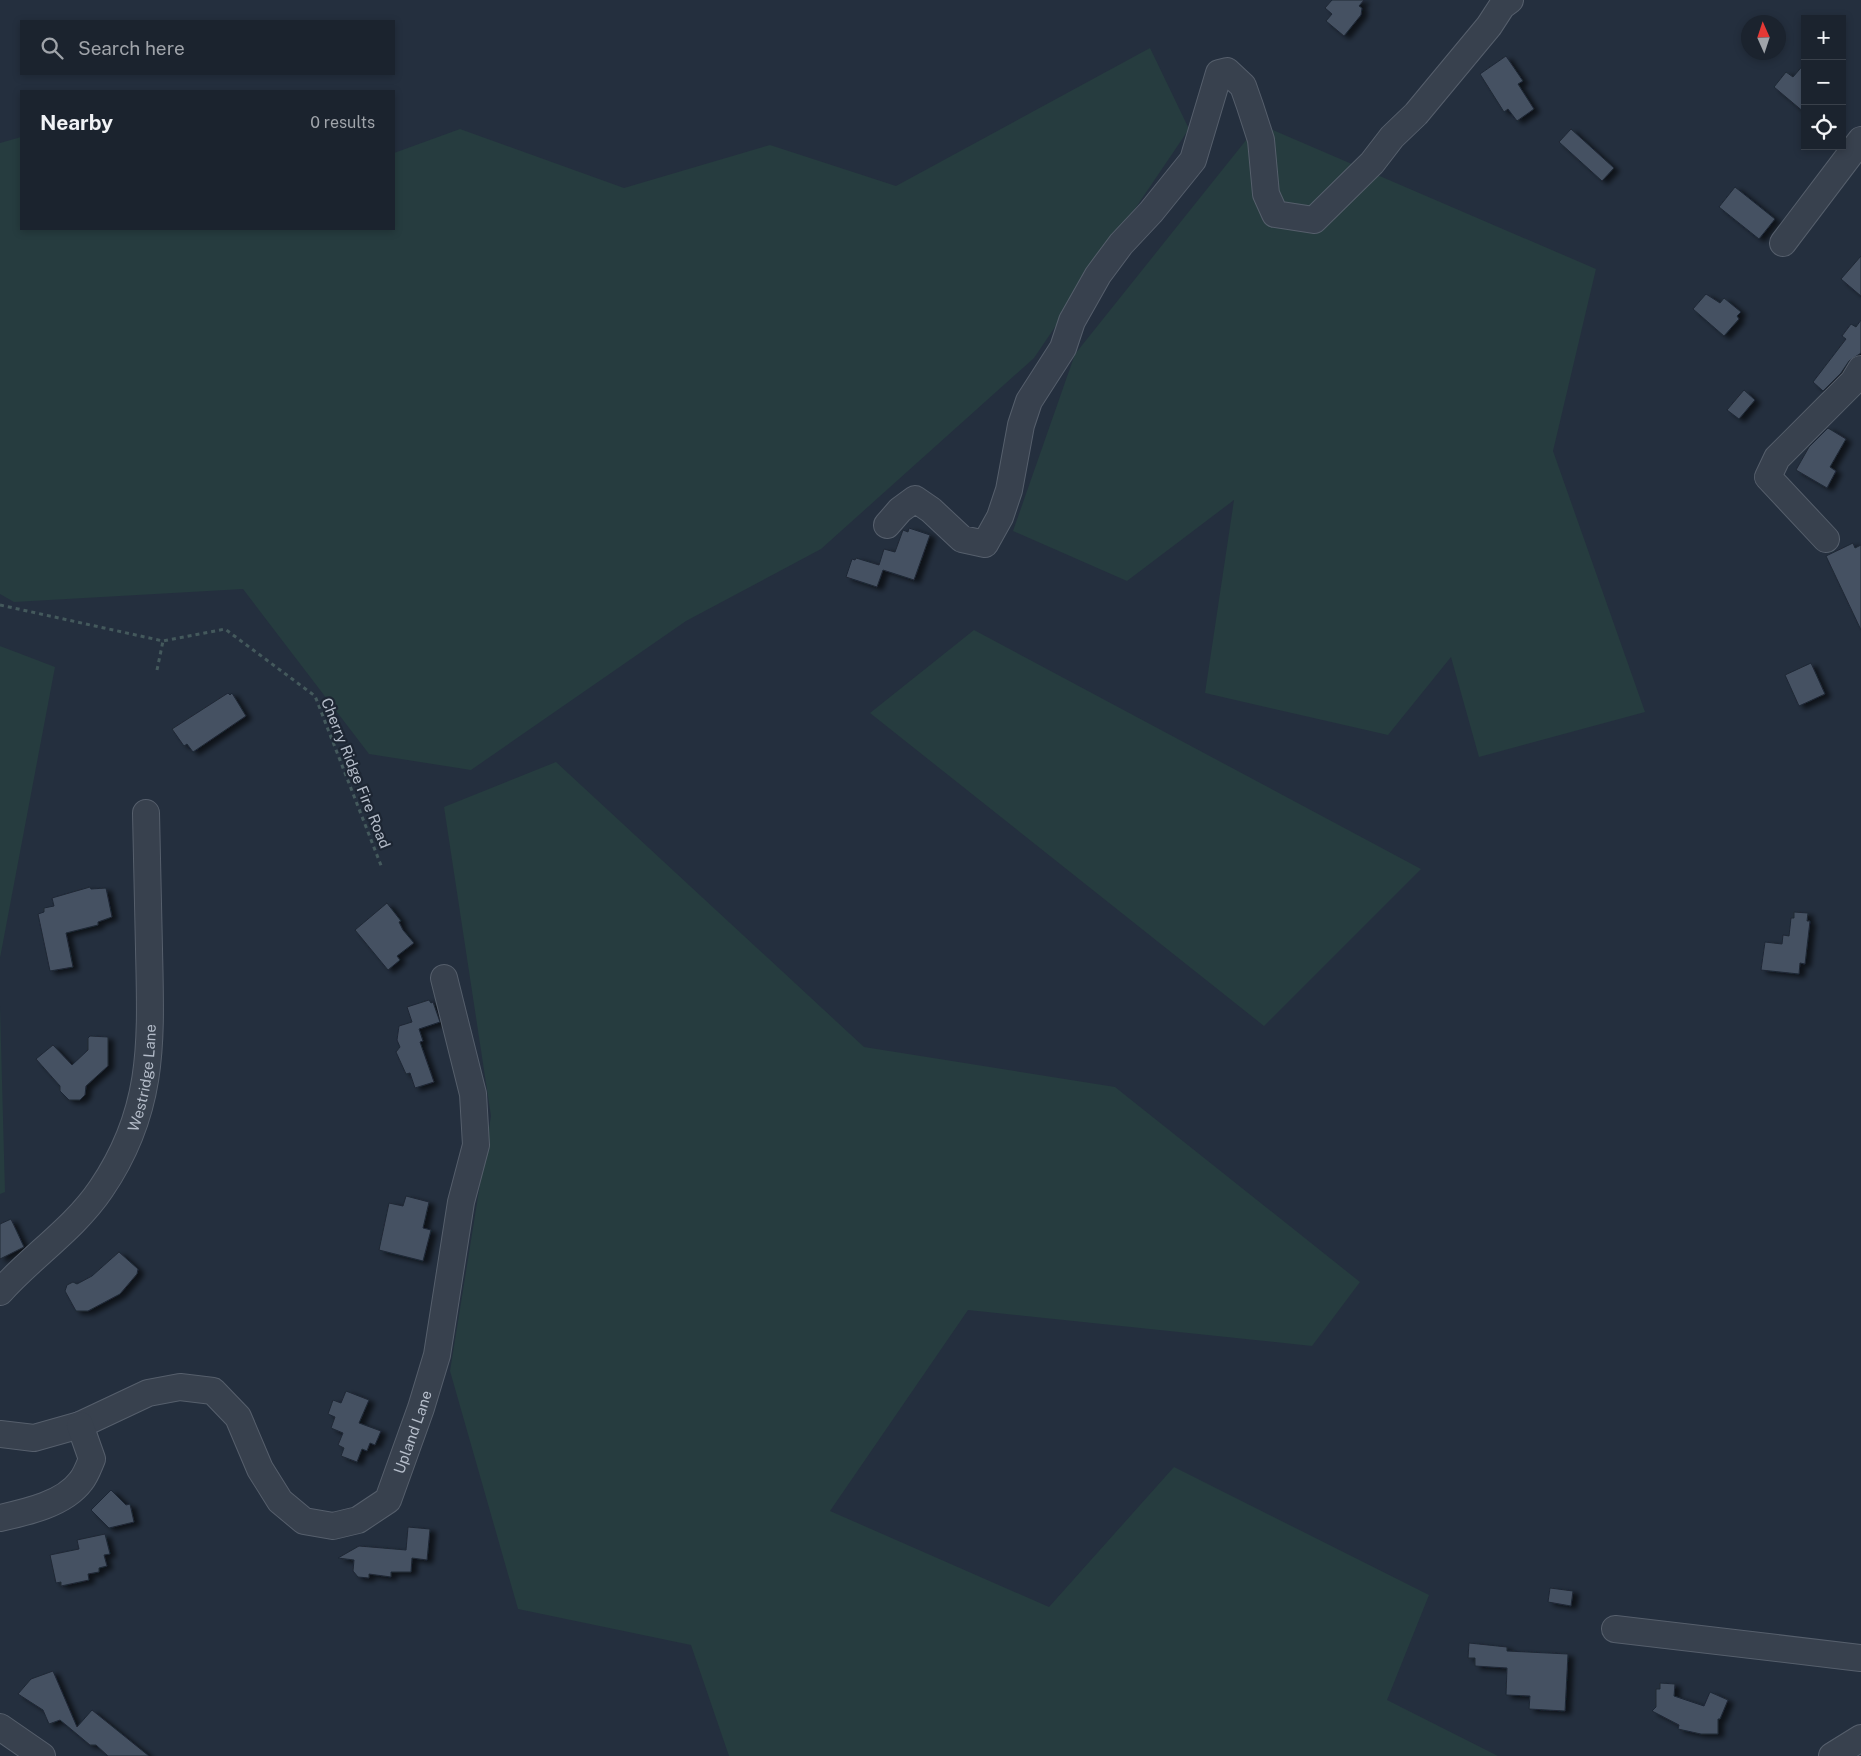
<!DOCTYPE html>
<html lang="en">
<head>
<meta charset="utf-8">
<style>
	body { margin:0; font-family:"Public Sans",sans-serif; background:#242b36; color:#f1f3f6 }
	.controls { position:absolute; right:15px; top:15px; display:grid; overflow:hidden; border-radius:0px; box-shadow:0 2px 8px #0003 }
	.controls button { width:45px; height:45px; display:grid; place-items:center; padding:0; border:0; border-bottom:1px solid #39404a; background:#1b232e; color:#f1f3f6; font:25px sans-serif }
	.compass { position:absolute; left:1741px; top:15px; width:45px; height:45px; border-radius:50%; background:#1b232e; box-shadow:0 2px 8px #0003; rotate:357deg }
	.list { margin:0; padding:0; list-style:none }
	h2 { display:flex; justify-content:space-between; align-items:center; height:65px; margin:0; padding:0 20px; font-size:21px }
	h2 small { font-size:16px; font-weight:400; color:#a0a4aa }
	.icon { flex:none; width:28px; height:28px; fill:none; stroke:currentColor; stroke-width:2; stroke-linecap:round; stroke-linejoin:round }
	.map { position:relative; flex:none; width:1861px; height:1756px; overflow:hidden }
	.search { position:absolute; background:#1b232e; box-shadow:0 2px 8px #0003; left:20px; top:20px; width:375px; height:55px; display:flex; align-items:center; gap:12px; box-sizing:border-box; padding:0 18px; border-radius:0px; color:#a0a4aa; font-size:19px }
	.panel { position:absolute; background:#1b232e; box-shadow:0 2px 8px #0003; left:20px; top:90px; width:375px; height:140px; border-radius:0px }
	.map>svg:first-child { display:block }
	.green { fill:#263c3f }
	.building { fill:#455162; stroke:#1f2835; filter:url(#shadow) }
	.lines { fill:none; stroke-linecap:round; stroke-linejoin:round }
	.minor-casing { stroke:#565f6c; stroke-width:28 }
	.path { stroke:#44595c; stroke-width:3; stroke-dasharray:4 4; stroke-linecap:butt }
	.minor { stroke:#38414e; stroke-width:26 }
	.labels { text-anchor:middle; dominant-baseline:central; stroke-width:4.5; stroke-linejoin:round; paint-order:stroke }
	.street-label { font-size:15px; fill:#b4bcc9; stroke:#1d2633 }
</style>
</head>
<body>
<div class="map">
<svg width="1861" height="1756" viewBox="0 0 1861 1756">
	<defs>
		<filter id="shadow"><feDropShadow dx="5.5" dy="3" stdDeviation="2.5" flood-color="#0009"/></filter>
	</defs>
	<rect width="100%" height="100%" fill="#242f3e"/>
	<path class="green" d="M1150,48L1189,129L1034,358L821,549L686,621L471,770L369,754L243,589L14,602L0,594V143L21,137V229H394V153L460,129L624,188L770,145L896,186Z
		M1259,124L1596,269L1553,451L1645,712L1479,757L1451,657L1388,735L1205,693L1234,500L1127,581L1013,531L1075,354Z
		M974,630L1421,869L1264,1026L870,713Z
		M0,646L55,667L0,958Z
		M556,762L864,1047L1115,1087L1360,1282L1312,1346L968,1310L830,1511L1049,1607L1174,1467L1429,1595L1387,1700L1498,1756H729L691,1645L518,1609L450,1371L491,1116L444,807Z
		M0,1006L5,1192L0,1194Z"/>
	<path class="building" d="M1332,0H1364L1359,6L1362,8L1361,15L1344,36L1326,21L1332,14L1325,8Z
		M1506,56L1523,81L1518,84L1534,109L1517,121L1508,109L1504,112L1480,74Z
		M1805,63V113L1774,87L1786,72L1793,77Z
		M1571,129L1614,168L1602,181L1559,142Z
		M1735,187L1775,219L1759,239L1719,207Z
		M1861,256V296L1841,279Z
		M1706,294L1720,303L1724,298L1741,312L1737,316L1739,319L1724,336L1693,309Z
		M1861,320V353L1849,361L1841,373L1823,391L1813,382L1846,339L1842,336L1851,324L1856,327Z
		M1744,390L1755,400L1739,419L1727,410Z
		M1828,428L1846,439L1830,467L1836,471L1827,488L1796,470L1809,447Z
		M909,528L930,535L914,580L883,570L877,587L846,577L852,559L855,560L856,558L879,565L884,549L895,552L903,530L908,532Z
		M1853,543L1855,548L1861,545V630L1826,556Z
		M1811,663L1825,694L1799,706L1785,675Z
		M228,693L230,695L232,693L246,716L193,752L187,744L184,746L172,729Z
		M90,887L91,889L106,888L112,917L98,922V925L66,933L73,967L50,971L38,914L44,912V908L54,906L52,898Z
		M387,903L401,921L399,922L403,930L414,943L397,956L400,960L388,970L355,930Z
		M1794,912L1808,913L1807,921H1810L1805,964L1800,963L1799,974L1761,970L1765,942L1782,944L1783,935L1789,936L1791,918H1794Z
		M429,1000L431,1003L433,1002L440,1022L419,1029L423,1041L420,1042L434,1082L415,1088L410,1073L406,1074L396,1052L400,1047L397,1040L399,1026L412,1022L407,1007Z
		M90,1036L108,1037V1066L86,1086L85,1095L80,1100H69L60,1091V1086L36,1059L53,1045L72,1065L88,1050V1038Z
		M406,1196L429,1202L423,1228L431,1230L423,1261L379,1250L389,1203L403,1206Z
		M11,1219L24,1247L0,1259V1224Z
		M119,1252L138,1269L137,1274L120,1294L88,1311H76L65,1291L67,1285L73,1282L77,1284L92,1276Z
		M346,1391L369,1400L359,1423L381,1431L375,1445L370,1443L367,1451L362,1449L357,1462L341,1456L344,1448L338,1445L343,1433L331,1428L335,1417L328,1414L333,1400L341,1403Z
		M111,1490L126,1505L130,1504L134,1522L109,1528L91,1510Z
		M408,1527L430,1529L427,1560L412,1558L411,1572H391V1577L369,1574V1578L358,1577L353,1571L354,1560L338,1558L359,1546L406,1550Z
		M105,1534L110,1554L104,1555L107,1566L99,1568V1572L88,1574L89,1580L61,1586V1582L56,1583L50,1555L79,1549L77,1540Z
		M1550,1588L1573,1591L1571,1606L1548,1602Z
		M1469,1643L1507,1647V1651L1568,1654L1565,1711L1529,1709L1530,1696L1506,1695L1507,1668L1475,1666V1658H1468Z
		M53,1671L77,1727L92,1710L149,1756H108L96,1745H90L60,1720L49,1724L43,1710L18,1694L31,1679Z
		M1660,1683L1675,1684L1674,1696L1704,1706L1710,1692L1728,1700L1720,1719H1718V1734H1701L1678,1729L1679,1725L1652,1711L1656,1707V1689H1660Z"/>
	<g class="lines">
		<g class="minor-casing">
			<g id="minor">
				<path d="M1783,243L1861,140"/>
				<path d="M887,525L900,510L915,499L931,510L962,539L985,544L1000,517L1009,490L1021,425L1029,401L1063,348L1072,321L1098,275L1121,244L1151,212L1193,160L1219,73L1227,71L1243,86L1250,106L1261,140L1266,194L1275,214L1314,220L1372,163L1392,137L1416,114L1489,26L1502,6L1510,0"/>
				<path d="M1826,539L1768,477L1777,458L1853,382L1861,369"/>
				<path id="s1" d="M0,1292C32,1256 74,1229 101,1189C155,1110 151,1041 149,949C148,904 147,859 146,813"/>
				<path id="s2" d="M0,1434L34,1438L80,1425L148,1393L180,1387L213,1391L238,1417L260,1469L280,1501L304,1521L333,1526L358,1520L388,1500L421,1408L437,1355L461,1202L476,1145L473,1094L444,978"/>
				<path d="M0,1518C27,1512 64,1504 81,1481C86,1475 89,1466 92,1459L80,1425"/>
				<path d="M1615,1629L1861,1658"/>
				<path d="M0,1727L42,1756"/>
				<path d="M1832,1756L1861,1738"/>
			</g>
		</g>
		<path class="path" d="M0,605L163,641L225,629L315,696L382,868
			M157,670L163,641"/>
		<use href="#minor" class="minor"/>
	</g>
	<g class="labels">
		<g class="street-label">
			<text transform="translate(356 773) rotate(68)">Cherry Ridge Fire Road</text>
			<text stroke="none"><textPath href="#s1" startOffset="265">Westridge Lane</textPath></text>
			<text stroke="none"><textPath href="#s2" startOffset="548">Upland Lane</textPath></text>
		</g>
	</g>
</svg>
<div class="controls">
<button>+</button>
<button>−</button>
<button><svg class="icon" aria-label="locate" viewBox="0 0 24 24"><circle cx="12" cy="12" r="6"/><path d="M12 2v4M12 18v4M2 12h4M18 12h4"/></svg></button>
</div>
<svg class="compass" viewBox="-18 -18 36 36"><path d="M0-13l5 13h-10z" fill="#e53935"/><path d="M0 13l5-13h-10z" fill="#a0a4aa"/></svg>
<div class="search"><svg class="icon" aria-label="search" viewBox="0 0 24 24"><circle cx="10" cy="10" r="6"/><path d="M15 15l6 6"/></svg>Search here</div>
<section class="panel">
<h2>Nearby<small>0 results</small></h2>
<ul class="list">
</ul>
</section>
</div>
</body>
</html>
